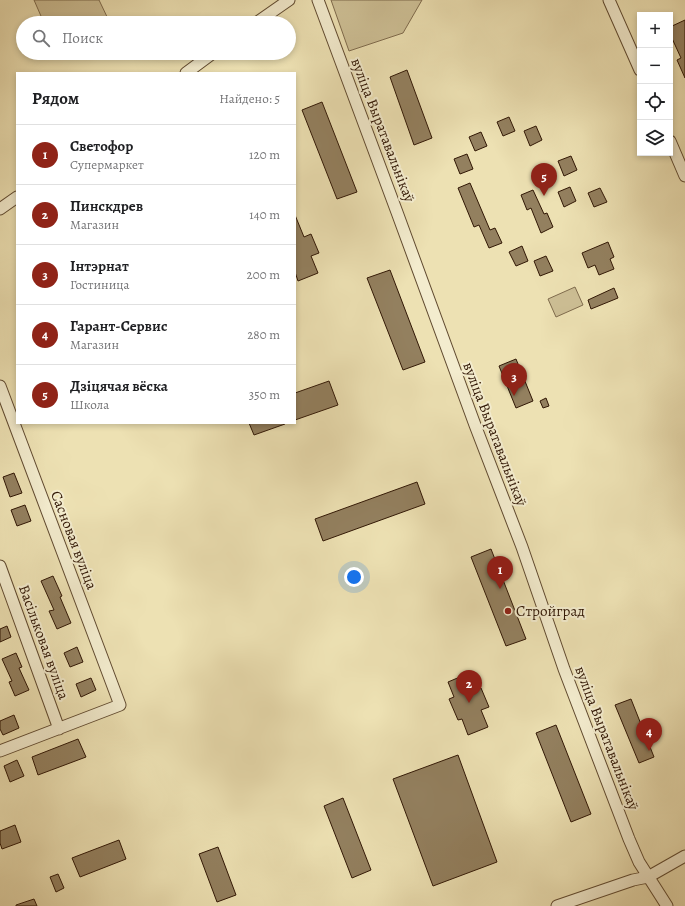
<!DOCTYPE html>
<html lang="ru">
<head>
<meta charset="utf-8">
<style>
	body { margin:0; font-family:Alegreya,serif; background:#f2f2f2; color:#202124 }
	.controls { position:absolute; right:12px; top:12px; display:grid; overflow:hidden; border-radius:0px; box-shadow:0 2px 6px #0003 }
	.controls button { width:36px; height:36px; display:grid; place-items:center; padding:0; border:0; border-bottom:1px solid #e0e0e0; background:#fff; color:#202124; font:20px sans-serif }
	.you { position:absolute; left:354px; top:577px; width:14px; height:14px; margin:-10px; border:3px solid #fff; border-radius:50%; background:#1a73e8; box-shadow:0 0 0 6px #1a73e833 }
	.badge { display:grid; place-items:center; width:26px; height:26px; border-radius:50%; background:#8f2418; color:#fff; font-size:13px; font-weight:700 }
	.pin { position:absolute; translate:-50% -33px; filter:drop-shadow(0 1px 2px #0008) }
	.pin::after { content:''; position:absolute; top:21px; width:14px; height:12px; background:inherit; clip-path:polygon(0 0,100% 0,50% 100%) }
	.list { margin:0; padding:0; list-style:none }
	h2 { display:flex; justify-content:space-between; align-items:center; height:52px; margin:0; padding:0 16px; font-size:17px }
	h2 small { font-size:13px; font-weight:400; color:#757577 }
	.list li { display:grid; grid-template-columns:26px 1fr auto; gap:12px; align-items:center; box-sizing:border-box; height:60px; padding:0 16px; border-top:1px solid #e0e0e0 }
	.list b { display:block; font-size:15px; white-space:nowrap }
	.list p { margin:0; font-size:13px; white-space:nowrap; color:#757577 }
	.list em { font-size:13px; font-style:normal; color:#757577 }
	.icon { flex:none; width:22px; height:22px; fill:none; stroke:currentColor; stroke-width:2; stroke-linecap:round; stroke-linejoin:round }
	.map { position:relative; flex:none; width:685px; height:906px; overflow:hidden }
	.search { position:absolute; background:#fff; box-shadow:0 2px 6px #0003; left:16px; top:16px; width:280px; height:44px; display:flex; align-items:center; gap:10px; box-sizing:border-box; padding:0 14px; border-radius:22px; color:#757577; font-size:15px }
	.panel { position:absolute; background:#fff; box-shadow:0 2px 6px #0003; left:16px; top:72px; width:280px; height:352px; border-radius:0px }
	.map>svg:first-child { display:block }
	.green { fill:#cdbf95; stroke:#7f6b4d }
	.building { fill:#93805f; stroke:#311705 }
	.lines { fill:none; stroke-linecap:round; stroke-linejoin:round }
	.minor-casing { stroke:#604a30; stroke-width:13 }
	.minor { stroke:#f3ecce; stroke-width:11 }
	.poi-dot { fill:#8f2418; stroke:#f3ecce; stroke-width:1.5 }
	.labels { text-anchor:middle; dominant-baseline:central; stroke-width:4; stroke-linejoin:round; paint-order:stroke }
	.street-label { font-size:15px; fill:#311705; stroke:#f3ecce }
	.poi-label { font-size:15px; fill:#311705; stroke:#f3ecce; text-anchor:start }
</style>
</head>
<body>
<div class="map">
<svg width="685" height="906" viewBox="0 0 685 906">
	<rect width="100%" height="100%" fill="#ede1b3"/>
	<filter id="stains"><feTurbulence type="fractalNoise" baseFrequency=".005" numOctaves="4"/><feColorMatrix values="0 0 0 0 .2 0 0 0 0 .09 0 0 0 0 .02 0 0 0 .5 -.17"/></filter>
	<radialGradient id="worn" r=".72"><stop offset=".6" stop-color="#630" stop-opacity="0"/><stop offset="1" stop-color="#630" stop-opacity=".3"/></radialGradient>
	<path class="green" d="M34,0H99L110,23H44Z
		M331,0H422L403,33L349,51Z
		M575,287L583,305L556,317L548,299Z"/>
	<path class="building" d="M685,20V78L677,60L681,58L670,34V27Z
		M407,70L432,138L414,145L390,77Z
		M322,102L357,192L337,199L302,110Z
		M509,117L515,131L503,136L497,122Z
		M536,126L542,140L530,146L524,131Z
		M481,132L487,146L475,151L469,137Z
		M467,154L473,169L460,174L454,159Z
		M571,156L577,170L564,176L558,161Z
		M546,166L552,181L540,186L534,171Z
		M470,183L490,230L495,228L502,243L489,248L479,225L474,227L458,188Z
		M570,187L576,201L564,207L558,192Z
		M600,188L607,202L594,207L588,193Z
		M533,190L544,214L547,213L553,227L541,233L531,208L527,210L521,195Z
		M295,215L304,237L311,234L319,253L311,256L318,273L298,281L295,272Z
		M608,242L614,257L610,259L614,269L599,275L595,265L588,268L582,253Z
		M522,246L528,261L516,266L509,252Z
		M546,256L553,271L540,276L534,261Z
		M390,270L425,362L403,370L367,278Z
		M614,288L618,298L591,309L588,300Z
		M516,359L533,401L516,408L499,366Z
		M329,381L338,405L295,420V393Z
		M546,398L549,406L543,408L540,401Z
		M249,423H285V424L254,435Z
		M14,473L22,493L10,497L3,477Z
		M417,482L425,504L323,541L315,519Z
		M25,505L31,521L17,526L11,510Z
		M491,549L526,639L506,646L471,557Z
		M53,576L62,596L60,597L71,623L57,629L49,611L54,610L41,581Z
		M7,626L11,637L0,642V629Z
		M77,647L83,662L70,667L64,653Z
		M16,653L22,667L19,668L29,690L15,696L9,682L12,681L2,659Z
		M467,674L474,691L481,688L489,707L481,710L488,727L468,735L462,719L458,720L449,699L454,697L448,682Z
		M91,678L96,690L81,697L76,684Z
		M631,699L654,757L639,763L615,705Z
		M14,715L19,728L3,735L0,729V721Z
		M556,725L591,814L571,822L536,733Z
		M78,739L86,757L38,775L32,757Z
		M458,755L497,862L433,886L393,779Z
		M17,760L24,776L10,782L4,766Z
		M343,798L371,870L352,878L324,806Z
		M15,825L21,842L2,849L0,843V831Z
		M119,840L126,859L80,877L72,858Z
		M218,847L236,895L217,902L199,854Z
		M58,874L64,888L56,892L50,877Z
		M34,899L37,906H16V905Z"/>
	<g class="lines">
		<g class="minor-casing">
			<path id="minor" d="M318,0L398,215L475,425L522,547L564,669L629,839L639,862L667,906
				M609,0L640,70
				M256,23L289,0
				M186,73L213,53
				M670,141L685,176
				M0,209L17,197
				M0,386L120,705L0,751
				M0,566L59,729
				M557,906L633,880L648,877L685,856"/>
		</g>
		<use href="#minor" class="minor"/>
	</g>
	<circle class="poi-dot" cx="508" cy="611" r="4"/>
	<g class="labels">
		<g class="street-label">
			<text transform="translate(383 130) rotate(69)">вуліца Выратавальнікаў</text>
			<text transform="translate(495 434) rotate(69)">вуліца Выратавальнікаў</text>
			<text transform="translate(74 540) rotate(69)">Сасновая вуліца</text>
			<text transform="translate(44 642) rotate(70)">Васільковая вуліца</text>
			<text transform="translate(607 738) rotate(69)">вуліца Выратавальнікаў</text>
		</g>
		<g class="poi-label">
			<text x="516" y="611">Стройград</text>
		</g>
	</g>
	<rect width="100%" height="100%" filter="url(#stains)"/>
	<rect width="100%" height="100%" fill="url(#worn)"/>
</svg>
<div class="controls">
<button>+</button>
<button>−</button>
<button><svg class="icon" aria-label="locate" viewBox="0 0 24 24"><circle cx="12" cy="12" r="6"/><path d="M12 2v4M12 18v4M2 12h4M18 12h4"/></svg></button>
<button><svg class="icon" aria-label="layers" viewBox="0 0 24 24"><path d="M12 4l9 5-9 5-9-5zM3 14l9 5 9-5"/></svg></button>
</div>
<div class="you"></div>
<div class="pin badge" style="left:500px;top:589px">1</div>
<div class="pin badge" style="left:469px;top:703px">2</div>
<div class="pin badge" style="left:514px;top:396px">3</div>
<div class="pin badge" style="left:649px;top:751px">4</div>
<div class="pin badge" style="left:544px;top:196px">5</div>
<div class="search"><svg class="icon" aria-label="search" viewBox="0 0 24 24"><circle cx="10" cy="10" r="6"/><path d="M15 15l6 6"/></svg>Поиск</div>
<section class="panel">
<h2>Рядом<small>Найдено: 5</small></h2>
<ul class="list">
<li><span class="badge">1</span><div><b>Светофор</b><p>Супермаркет</p></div><em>120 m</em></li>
<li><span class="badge">2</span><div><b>Пинскдрев</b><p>Магазин</p></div><em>140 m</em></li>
<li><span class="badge">3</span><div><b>Інтэрнат</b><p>Гостиница</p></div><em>200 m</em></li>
<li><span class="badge">4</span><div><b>Гарант-Сервис</b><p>Магазин</p></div><em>280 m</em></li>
<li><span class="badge">5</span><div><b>Дзіцячая вёска</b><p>Школа</p></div><em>350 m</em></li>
</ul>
</section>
</div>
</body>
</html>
